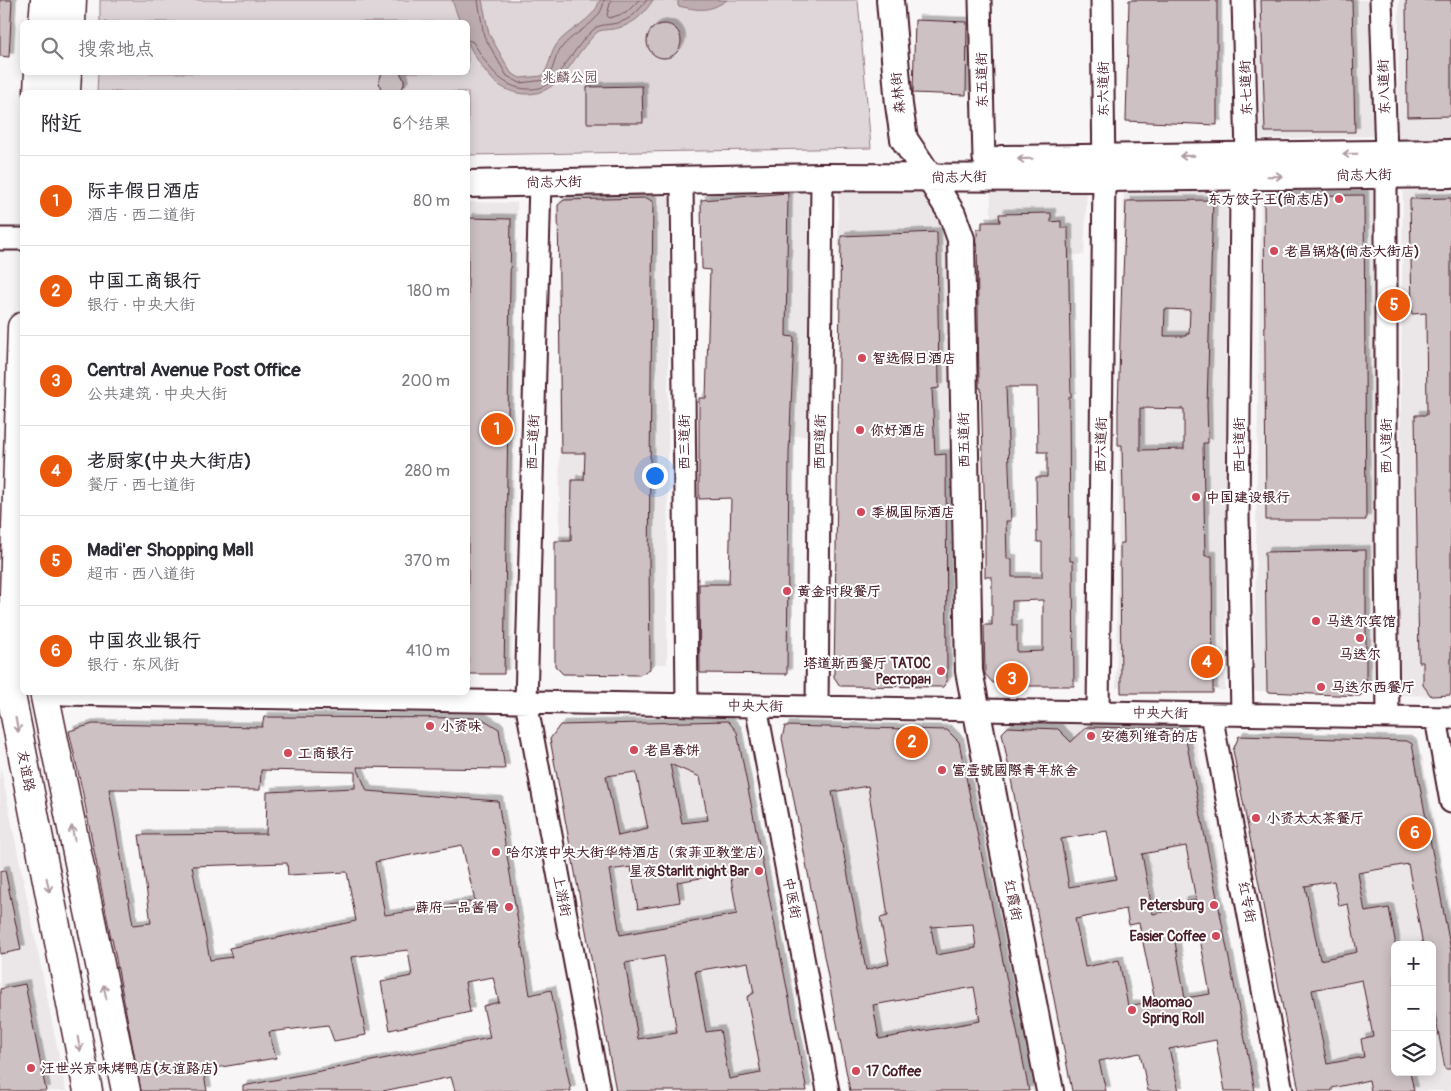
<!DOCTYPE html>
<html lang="zh">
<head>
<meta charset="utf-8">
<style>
	body { margin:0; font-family:Pangolin,"LXGW WenKai TC",sans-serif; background:#f2f2f3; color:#2b2b33 }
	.controls { position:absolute; right:15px; bottom:15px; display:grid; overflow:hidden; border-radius:8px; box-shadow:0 2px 12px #0003 }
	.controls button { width:45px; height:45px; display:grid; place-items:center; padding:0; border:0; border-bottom:1px solid #e1e1e2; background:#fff; color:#2b2b33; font:25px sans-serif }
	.you { position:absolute; left:654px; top:475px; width:18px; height:18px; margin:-12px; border:4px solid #fff; border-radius:50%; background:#1a73e8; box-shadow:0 0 0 8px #1a73e833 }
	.badge { display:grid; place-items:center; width:32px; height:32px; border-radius:50%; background:#ea580c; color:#fff; font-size:16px; font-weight:700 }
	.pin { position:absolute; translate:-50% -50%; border:2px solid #fff; box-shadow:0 1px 5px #0006 }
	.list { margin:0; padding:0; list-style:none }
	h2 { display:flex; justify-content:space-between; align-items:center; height:65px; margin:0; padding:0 20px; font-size:21px }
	h2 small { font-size:16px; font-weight:400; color:#7c7c81 }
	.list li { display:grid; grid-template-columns:32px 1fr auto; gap:15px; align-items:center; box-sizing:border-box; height:90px; padding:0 20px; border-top:1px solid #e1e1e2 }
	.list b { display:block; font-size:19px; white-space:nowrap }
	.list p { margin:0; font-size:16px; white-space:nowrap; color:#7c7c81 }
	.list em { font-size:16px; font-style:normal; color:#7c7c81 }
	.icon { flex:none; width:28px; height:28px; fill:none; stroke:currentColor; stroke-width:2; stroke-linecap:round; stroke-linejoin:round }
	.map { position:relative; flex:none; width:1451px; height:1091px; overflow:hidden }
	.search { position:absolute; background:#fff; box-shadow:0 2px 12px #0003; left:20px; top:20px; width:450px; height:55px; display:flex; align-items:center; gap:12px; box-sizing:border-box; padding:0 18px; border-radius:8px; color:#7c7c81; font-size:19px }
	.panel { position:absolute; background:#fff; box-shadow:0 2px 12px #0003; left:20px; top:90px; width:450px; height:605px; border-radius:8px }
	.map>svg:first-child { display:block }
	.built { fill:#ebe6e8; fill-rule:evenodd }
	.green { fill:#ded6d9; stroke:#947a82 }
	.water { fill:#bdadb0; stroke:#8f747b }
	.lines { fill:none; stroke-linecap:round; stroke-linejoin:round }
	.shore { stroke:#785860; stroke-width:1 }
	.building { fill:#cdc1c4; stroke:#4a1f2b; fill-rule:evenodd; filter:url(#shadow) }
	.minor-casing { stroke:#4a1f2b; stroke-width:25 }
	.major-casing { stroke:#4a1f2b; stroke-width:30 }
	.highway-casing { stroke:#4a1f2b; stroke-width:31 }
	.minor { stroke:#fff; stroke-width:21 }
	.major { stroke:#fff; stroke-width:26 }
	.highway { stroke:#fff; stroke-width:28 }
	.oneway { stroke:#ae9aa0 }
	.poi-dot { fill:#d1495b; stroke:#fff; stroke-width:2 }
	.labels { text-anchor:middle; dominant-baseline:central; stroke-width:4; stroke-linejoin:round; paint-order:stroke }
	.park-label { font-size:14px; fill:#6f4d56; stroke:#fff }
	.street-label { font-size:14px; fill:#4a1f2b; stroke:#fff }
	.poi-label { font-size:14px; font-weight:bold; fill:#4a1f2b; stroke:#fff; text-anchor:start }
</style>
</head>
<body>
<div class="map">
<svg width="1451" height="1091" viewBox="0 0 1451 1091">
	<defs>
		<filter id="shadow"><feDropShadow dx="4.5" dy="-4.5" stdDeviation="0" flood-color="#0004"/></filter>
	</defs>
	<rect width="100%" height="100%" fill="#f8f6f7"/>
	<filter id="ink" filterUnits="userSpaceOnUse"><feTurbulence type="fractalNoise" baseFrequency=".02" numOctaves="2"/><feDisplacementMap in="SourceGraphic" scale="10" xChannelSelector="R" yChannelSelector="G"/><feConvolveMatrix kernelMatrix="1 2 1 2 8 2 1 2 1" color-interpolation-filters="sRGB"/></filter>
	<g filter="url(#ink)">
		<path class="built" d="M1250,0H1370L1375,136L1250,139Z
			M1399,0H1451V141L1398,142Z
			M991,185L1087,186L1084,255L991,256Z
			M808,186V436L710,438V187Z
			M838,186L925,187L951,246L959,677L841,679Z
			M1373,187L1378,692L1254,691L1261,190Z
			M1124,188L1227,190L1225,690L1116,688Z
			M1451,189V696L1398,695L1403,191Z
			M669,194L667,664L560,665L559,200Z
			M468,202L517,203L512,667L468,666Z
			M1006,724H1193L1224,893L1132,909L1108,786L1017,802Z
			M563,748L723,751L799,1091H622Z
			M797,748L975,754L1038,1091H857Z
			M1243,754L1422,755L1451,911V1091H1300ZM1395,945H1432V1072H1395Z
			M0,765L66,1091H0Z"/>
		<path class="green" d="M100,0H858L871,148L468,155V92H97L98,73L468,72V22H100Z"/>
		<path class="water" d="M452,0H482L489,34L511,73L520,78L542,76C551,65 549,55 557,44C570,27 593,22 600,0H653C644,14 634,24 618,28C612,30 605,29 599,31C595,33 591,39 588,42C570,62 559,94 527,94C515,94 502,89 493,80C485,72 471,52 468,42C466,36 468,28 468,22H460Z
			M678,0H727C708,13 698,10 678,6Z"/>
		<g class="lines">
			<path class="shore" d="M604,0C602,23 576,30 563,46C554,55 555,67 548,77V80H551C568,65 577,44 594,29C600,24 609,25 617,23C631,20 638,11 647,0
				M611,0L607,15L609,18L626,13L639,0
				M468,40L473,42C487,64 500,89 529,89C536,89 543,88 548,84L545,80L520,83L507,76L484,36L478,0"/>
		</g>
		<path class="building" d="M0,0H12L9,57L0,56Z
			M1129,0H1217V125L1126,121Z
			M1261,0H1352L1355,132H1265Z
			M1406,0H1451V116L1407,117Z
			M915,20L967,22L966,95L913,93Z
			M647 41a17 17 0 1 1 34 0a17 17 0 1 1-34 0Z
			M382,72H400L404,80V85L399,92H384L381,90L379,82Z
			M642,86L643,123H587V87Z
			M788,193L786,336L794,337L789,453L787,674L700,673L699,584H729L731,498L699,499V398H706L710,270L702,269L701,200Z
			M1364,195L1366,520H1266L1264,196Z
			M647,198L653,202L649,560L650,669L639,675L563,674L555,666V541H571L572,480H584L585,453H561L558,205L564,200Z
			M1451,198V695L1431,696L1423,685V662H1419L1415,415H1427L1426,313L1412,314L1410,199Z
			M1213,200L1207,405L1208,443H1203L1205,556H1212L1213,693H1121L1120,543H1124L1122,445H1118V409L1122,276H1123L1126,201ZM1165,309L1190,310L1189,334H1186V336H1164ZM1140,408L1184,409V449L1140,450Z
			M1051,213V222L1061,221V228H1068L1071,397H1069L1070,561H1073L1074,686H1020V683H993L985,674L984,625H992V577H985V522L981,388H979L977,229H982V222H1000L999,214ZM1006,387H1037L1038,452H1047V477H1036L1037,542H1042V577H1012V559H1007L1006,521H1011ZM1043,600V651L1017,652V625H1012V601Z
			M468,218L511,219L504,674H468Z
			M937,232L939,388L932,389L935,455L946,454L947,681L943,687L840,686L834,677L841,236Z
			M1366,550V690L1360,696L1267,692L1265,552Z
			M264,717L481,718L499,729L505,769L357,767L367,791L498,801L530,995L551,990L571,1091H455L451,1077L383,1091H243V1086L490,1038L483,1006L499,1002L493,977L465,982L470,1012L390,1030L381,982L412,976L408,950L351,957L366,1035L334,1041L328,1025L269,1032L276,1058L203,1070L207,1091H141L112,938H111L83,794L69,731L93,724L262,727ZM261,770L355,772V788L267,792L266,834L139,835L151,923L133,925L109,789L260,790ZM462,845L475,901L385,915L375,862ZM287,863L288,875L347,872L356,921L229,948L232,957L210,960L192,866Z
			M728,721L737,732L807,1091H616L550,739L560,725ZM670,764L700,777L708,820L682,823ZM636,772L648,829L618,836L606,776ZM631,867L638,909L680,902L677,882L730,873L737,914L620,935L609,870ZM664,956L677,1033L638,1039L625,963ZM748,962L754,993L747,997L761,1073L729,1079L720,1030L706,1032L695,971Z
			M785,726L947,730L959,742L1029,1091H850L782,738ZM868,786L888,916L880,918L889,964L866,970L832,792ZM973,924L976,948L936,955L931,927ZM974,987L980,1021L879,1039L873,1005Z
			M1008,727L1058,729L1071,742L1087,727L1180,729L1185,735L1255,1091H1225L1216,1040L1169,1049L1179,1091H1148L1140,1053L1099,1061L1106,1091H1072L1002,733ZM1107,831L1116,879L1069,887L1061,839ZM1186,846L1196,900L1182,902L1183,908L1153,914L1142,854ZM1126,909L1129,925L1139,923L1155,1001L1128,1006L1119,960L1085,967L1075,919ZM1200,938L1210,994L1185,998L1175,942Z
			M1239,736L1407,741L1412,744L1451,951V1069H1445L1432,997V945H1423L1408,864L1358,873L1365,912L1389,908L1395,940V1072H1410L1414,1091H1371L1369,1080L1332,1088V1091H1299L1233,750ZM1334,881L1339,906L1348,904L1357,952L1320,960L1305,886ZM1362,980L1373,1036L1361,1039L1364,1057L1327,1064L1312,990Z
			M5,870L21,950L0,954V871Z
			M25,984L46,1091H0V989Z"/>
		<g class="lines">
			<g class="minor-casing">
				<path id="minor" d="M980,0L984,159
					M1381,0L1386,154V549L1388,717
					M682,180L687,705
					M540,182L526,702L599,1091
					M0,239H22
					M60,694L1451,718
					M756,706L828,1091
					M817,707L822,177
					M1098,712L1104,178L1102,0
					M1211,714L1282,1091
					M1242,714L1238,516L1241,195L1246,176L1247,156L1243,0
					M1436,718L1451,802"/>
			</g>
			<g class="major-casing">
				<path id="major" d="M890,0L899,105L904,139L930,178L952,214L961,239L969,671L1050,1091
					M1002,159L1451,153
					M468,184L822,177L1104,178L1451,174"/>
			</g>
			<g class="highway-casing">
				<path id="highway" d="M43,22L45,0
					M71,22L72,0
					M38,92L39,72
					M66,92L67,72
					M22,327L11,695L88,1091
					M44,692L126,1091"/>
			</g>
			<use href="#minor" class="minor"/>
			<use href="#major" class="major"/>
			<use href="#highway" class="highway"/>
		</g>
		<defs><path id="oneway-shaft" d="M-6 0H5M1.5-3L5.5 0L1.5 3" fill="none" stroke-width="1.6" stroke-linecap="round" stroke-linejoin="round" transform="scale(1.25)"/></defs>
		<g class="oneway">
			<use href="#oneway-shaft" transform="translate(1350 154) rotate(179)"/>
			<use href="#oneway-shaft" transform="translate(1187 156) rotate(179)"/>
			<use href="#oneway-shaft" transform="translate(1025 159) rotate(179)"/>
			<use href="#oneway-shaft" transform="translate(1275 176) rotate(-1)"/>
			<use href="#oneway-shaft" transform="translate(17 725) rotate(79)"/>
			<use href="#oneway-shaft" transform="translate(73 833) rotate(-102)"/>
			<use href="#oneway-shaft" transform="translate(48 885) rotate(79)"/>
			<use href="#oneway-shaft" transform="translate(105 992) rotate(-102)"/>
			<use href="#oneway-shaft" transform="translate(79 1044) rotate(79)"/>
		</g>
	</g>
	<g class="poi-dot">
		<circle cx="1339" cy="199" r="5"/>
		<circle cx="1274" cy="251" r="5"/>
		<circle cx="862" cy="358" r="5"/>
		<circle cx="860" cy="430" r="5"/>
		<circle cx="1196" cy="497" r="5"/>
		<circle cx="861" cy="512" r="5"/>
		<circle cx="787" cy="591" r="5"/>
		<circle cx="1316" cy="621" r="5"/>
		<circle cx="1360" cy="638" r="5"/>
		<circle cx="941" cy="671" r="5"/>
		<circle cx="1321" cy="687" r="5"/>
		<circle cx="430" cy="726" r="5"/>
		<circle cx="1091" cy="736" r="5"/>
		<circle cx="634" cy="750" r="5"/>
		<circle cx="288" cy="753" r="5"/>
		<circle cx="942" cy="770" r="5"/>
		<circle cx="1256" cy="818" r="5"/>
		<circle cx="496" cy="852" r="5"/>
		<circle cx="759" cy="871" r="5"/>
		<circle cx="1214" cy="905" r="5"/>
		<circle cx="509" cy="907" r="5"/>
		<circle cx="1216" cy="936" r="5"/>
		<circle cx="1132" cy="1010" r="5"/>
		<circle cx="31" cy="1068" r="5"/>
		<circle cx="856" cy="1071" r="5"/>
	</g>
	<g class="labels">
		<g class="park-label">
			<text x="570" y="77">兆麟公园</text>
		</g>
		<g class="street-label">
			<text transform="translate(982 80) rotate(-91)">东五道街</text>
			<text transform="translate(1384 87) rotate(-92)">东八道街</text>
			<text transform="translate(1246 88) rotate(-92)">东七道街</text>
			<text transform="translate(1103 89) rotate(-90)">东六道街</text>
			<text transform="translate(898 93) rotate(-96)">森林街</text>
			<text transform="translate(1364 175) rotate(-1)">尚志大街</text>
			<text transform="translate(959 177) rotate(-1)">尚志大街</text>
			<text transform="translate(554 182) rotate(-1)">尚志大街</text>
			<text transform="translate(964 440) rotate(-91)">西五道街</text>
			<text transform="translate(533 442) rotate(-88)">西二道街</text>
			<text transform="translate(684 442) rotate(-90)">西三道街</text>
			<text transform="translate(820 442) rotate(-89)">西四道街</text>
			<text transform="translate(1101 445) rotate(-89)">西六道街</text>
			<text transform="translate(1239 445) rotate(-90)">西七道街</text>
			<text transform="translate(1386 446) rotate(-90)">西八道街</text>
			<text transform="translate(755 706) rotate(1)">中央大街</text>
			<text transform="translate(1160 713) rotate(1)">中央大街</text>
			<text transform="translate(26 771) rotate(79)">友谊路</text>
			<text transform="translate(562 896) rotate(79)">上游街</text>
			<text transform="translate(792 898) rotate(79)">中医街</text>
			<text transform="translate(1013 900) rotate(79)">红霞街</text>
			<text transform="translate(1247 902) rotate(79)">红专街</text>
		</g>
		<g class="poi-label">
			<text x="1329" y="199" text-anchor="end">东方饺子王(尚志店)</text>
			<text x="1284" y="251">老昌锅烙(尚志大街店)</text>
			<text x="872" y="358">智选假日酒店</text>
			<text x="870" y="430">你好酒店</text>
			<text x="1206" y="497">中国建设银行</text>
			<text x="871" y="512">季枫国际酒店</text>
			<text x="797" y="591">黄金时段餐厅</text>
			<text x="1326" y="621">马迭尔宾馆</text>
			<text x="1360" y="654" text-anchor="middle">马迭尔</text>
			<text x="931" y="663" text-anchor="end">塔道斯西餐厅 TATOC<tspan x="931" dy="16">Ресторан</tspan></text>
			<text x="1331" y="687">马迭尔西餐厅</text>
			<text x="440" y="726">小资味</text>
			<text x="1101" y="736">安德列维奇的店</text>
			<text x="644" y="750">老昌春饼</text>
			<text x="298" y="753">工商银行</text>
			<text x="952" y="770">富壹號國際青年旅舍</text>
			<text x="1266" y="818">小资太太茶餐厅</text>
			<text x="506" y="852">哈尔滨中央大街华特酒店（索菲亚教堂店）</text>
			<text x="749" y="871" text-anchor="end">星夜Starlit night Bar</text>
			<text x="1204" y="905" text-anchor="end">Petersburg</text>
			<text x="499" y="907" text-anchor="end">薜府一品酱骨</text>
			<text x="1206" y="936" text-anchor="end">Easier Coffee</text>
			<text x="1142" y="1002">Maomao<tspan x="1142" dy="16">Spring Roll</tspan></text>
			<text x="41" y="1068">汪世兴京味烤鸭店(友谊路店)</text>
			<text x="866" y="1071">17 Coffee</text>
		</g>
	</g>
</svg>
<div class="controls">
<button>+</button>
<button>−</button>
<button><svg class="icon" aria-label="layers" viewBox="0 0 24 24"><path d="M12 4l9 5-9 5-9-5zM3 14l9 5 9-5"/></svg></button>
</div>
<div class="you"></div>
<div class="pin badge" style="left:497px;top:429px">1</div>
<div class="pin badge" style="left:912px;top:742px">2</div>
<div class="pin badge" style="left:1012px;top:679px">3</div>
<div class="pin badge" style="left:1207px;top:662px">4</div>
<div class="pin badge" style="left:1394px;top:305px">5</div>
<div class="pin badge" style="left:1415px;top:833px">6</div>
<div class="search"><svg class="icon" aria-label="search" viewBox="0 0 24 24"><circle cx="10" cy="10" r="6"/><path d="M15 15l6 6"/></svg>搜索地点</div>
<section class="panel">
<h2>附近<small>6个结果</small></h2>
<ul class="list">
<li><span class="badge">1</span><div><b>际丰假日酒店</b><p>酒店 · 西二道街</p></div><em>80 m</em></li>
<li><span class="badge">2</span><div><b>中国工商银行</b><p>银行 · 中央大街</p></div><em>180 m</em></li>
<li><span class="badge">3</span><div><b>Central Avenue Post Office</b><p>公共建筑 · 中央大街</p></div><em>200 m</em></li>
<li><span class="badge">4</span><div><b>老厨家(中央大街店)</b><p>餐厅 · 西七道街</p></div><em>280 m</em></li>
<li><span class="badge">5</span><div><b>Madi'er Shopping Mall</b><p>超市 · 西八道街</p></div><em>370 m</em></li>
<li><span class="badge">6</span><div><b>中国农业银行</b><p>银行 · 东风街</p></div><em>410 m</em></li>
</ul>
</section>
</div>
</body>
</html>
